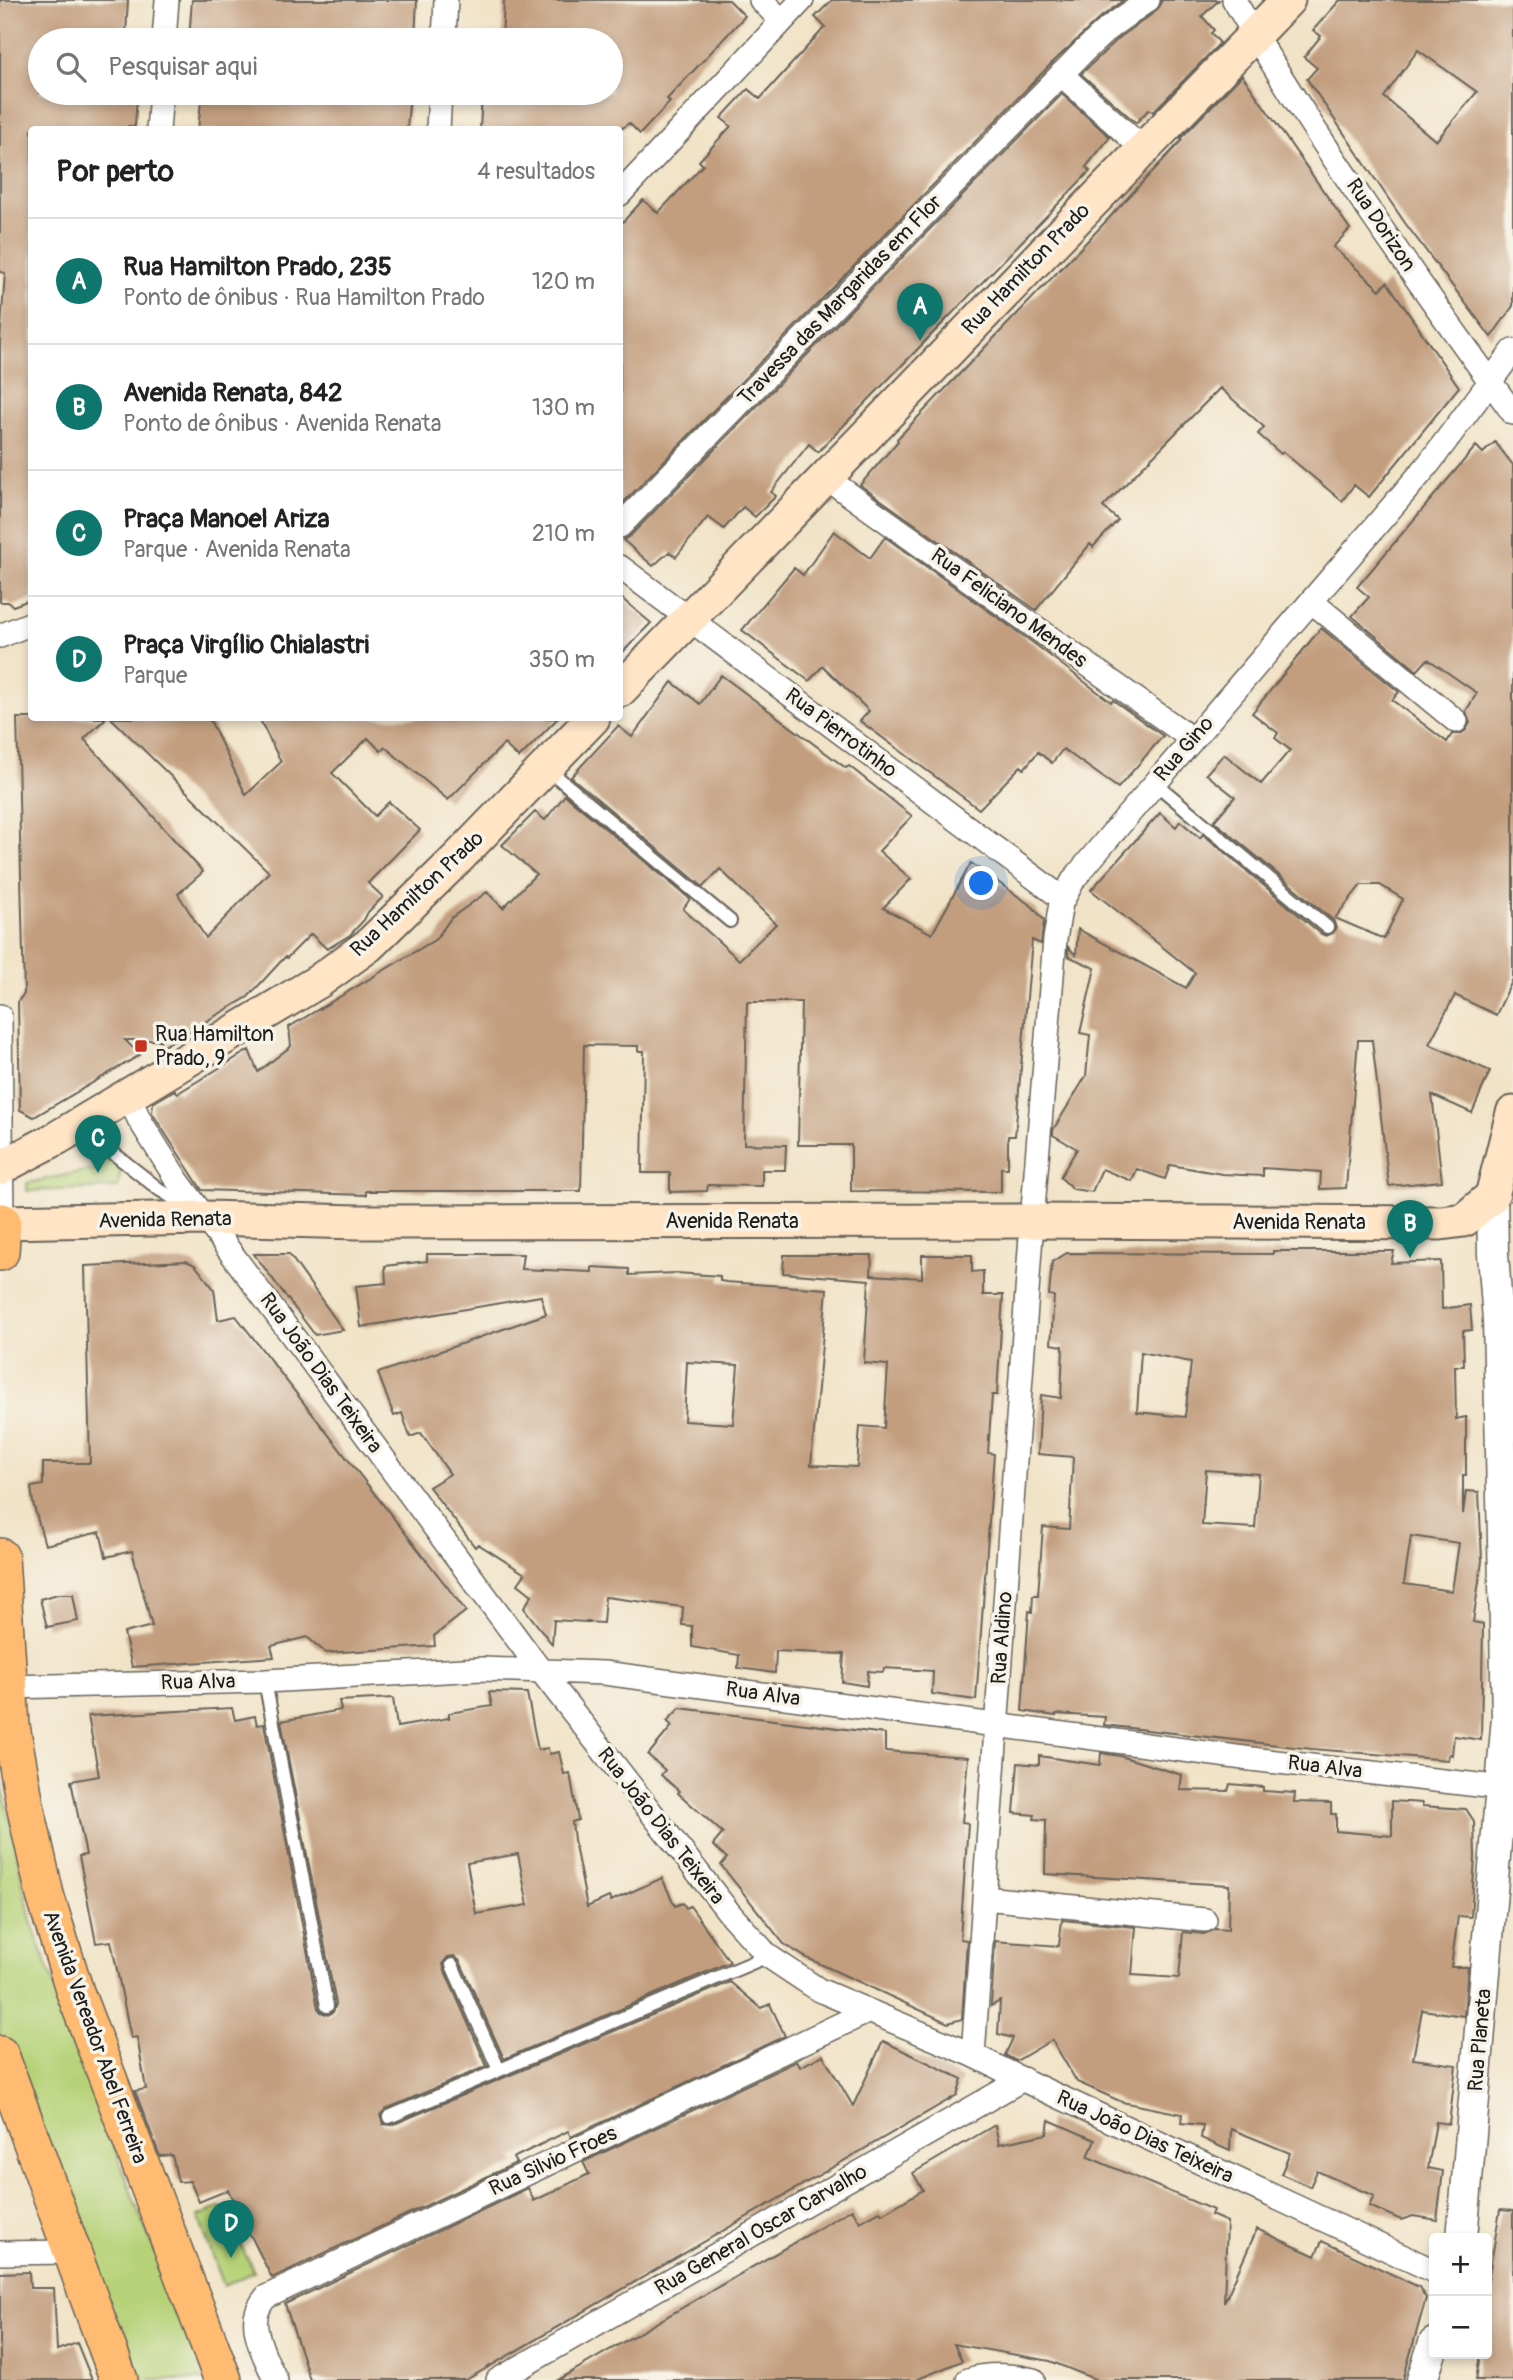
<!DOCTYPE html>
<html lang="pt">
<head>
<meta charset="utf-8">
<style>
	body { margin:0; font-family:Pangolin,sans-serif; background:#f6f6f6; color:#222 }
	.controls { position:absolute; right:21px; bottom:21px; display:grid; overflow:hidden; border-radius:7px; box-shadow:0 4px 10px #0003 }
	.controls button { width:63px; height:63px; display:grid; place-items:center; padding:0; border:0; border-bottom:2px solid #e0e0e0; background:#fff; color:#222; font:35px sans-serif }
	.you { position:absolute; left:982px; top:884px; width:24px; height:24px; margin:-18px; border:5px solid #fff; border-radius:50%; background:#1a73e8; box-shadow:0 0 0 10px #1a73e833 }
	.badge { display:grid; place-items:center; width:46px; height:46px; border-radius:50%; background:#0f766e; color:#fff; font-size:23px; font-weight:700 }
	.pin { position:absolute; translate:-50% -58px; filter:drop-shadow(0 2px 4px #0008) }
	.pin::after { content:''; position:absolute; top:37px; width:24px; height:21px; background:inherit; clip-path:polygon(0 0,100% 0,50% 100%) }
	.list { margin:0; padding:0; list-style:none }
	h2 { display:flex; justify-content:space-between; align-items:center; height:91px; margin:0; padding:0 28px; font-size:30px }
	h2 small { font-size:23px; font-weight:400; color:#767676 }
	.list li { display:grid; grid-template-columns:46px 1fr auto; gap:21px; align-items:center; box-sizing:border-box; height:126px; padding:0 28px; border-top:2px solid #e0e0e0 }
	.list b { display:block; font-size:26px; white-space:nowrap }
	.list p { margin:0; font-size:23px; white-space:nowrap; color:#767676 }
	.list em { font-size:23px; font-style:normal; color:#767676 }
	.icon { flex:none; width:38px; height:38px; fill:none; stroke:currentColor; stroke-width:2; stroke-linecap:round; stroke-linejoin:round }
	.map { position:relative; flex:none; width:1513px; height:2380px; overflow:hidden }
	.search { position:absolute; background:#fff; box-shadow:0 4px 10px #0003; left:28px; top:28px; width:595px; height:77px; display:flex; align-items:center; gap:18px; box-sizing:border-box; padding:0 24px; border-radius:38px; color:#767676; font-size:26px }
	.panel { position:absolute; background:#fff; box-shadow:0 4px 10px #0003; left:28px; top:126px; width:595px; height:595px; border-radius:7px }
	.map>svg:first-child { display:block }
	.green { fill:#b6d278; stroke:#69774a; stroke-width:2 }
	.building { fill:#c29e7f; fill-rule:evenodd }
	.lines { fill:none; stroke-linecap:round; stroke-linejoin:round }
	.service-casing { stroke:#676258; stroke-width:16 }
	.minor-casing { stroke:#676258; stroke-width:26 }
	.tertiary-casing { stroke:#676258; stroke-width:33 }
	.secondary-casing { stroke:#676258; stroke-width:37 }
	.primary-casing { stroke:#676258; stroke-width:40 }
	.service { stroke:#fff; stroke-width:12 }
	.minor { stroke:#fff; stroke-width:23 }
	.tertiary { stroke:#fff; stroke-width:30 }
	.secondary { stroke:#ffe4c6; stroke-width:33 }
	.primary { stroke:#febb71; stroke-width:37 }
	.poi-dot { fill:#c8321e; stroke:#f7f3e8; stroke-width:2.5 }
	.labels { text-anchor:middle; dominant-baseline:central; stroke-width:7; stroke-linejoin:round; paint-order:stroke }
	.street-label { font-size:21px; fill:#1c1c1c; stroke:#f7f3e8 }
	.poi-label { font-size:21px; fill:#1c1c1c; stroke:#f7f3e8; text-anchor:start }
</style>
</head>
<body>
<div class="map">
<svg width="1513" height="2380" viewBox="0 0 1513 2380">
	<rect width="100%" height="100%" fill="#f7f3e8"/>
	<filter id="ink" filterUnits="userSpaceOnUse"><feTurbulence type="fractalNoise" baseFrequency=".0143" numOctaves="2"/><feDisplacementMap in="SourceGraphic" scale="14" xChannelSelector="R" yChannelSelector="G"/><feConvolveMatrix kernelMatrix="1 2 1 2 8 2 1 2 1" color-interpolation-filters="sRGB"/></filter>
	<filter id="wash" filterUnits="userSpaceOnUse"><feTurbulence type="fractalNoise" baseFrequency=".00686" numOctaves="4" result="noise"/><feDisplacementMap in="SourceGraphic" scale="28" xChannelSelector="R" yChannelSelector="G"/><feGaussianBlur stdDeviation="1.57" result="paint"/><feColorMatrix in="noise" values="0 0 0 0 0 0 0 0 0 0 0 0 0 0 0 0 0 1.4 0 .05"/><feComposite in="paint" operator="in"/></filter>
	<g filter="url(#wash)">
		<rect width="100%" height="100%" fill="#f1e3c7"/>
		<path class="green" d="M107,1149L122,1163L118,1188L27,1191V1183L100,1168Z
			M0,1775L31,1921L143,2224L183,2310L210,2380H127L36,2144L0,2035Z
			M222,2207L254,2272L224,2286L198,2216Z"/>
		<g id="blocks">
			<path class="building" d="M0,0H128L126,34L114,33V40H40V93H137L135,126H128V130H32V599L13,606L8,602H0V341L5,273L0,272Z
				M192,0H417L415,39L380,35V40H189Z
				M504,0H729L745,16L667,99L670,102L640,134L629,123L620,130H480L482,93H611V40H502Z
				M832,0H1124L1101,17L1051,64L620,506V225L643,200L658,213L703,165L699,161L731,126L721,118L748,89L760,99L825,27L815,17Z
				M1162,0H1219L1202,16L1214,30L1211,33L1220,43L1153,112L1149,109L1136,123L1081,74L1119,38L1156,11Z
				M1340,0H1513V306L1491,337L1405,223L1307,79L1317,68L1304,57L1321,36L1313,30ZM1418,50L1477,92L1436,141L1384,97Z
				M1242,75L1350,229L1333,247L1380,290L1387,282L1459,387L1369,497L1354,485L1342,501L1283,452L1281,454L1258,434L1264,427L1220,388L1103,507L1118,520L1093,547L1090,544L1036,610L860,485L898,441L897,439L1095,233L1182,140L1180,139Z
				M202,93H410L407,129L390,127V130H198Z
				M1062,94L1110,137L1086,167L1090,171L818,452L809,444L771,492L776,496L755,517L743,507L724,529L708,517L676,557L669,552L653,566L623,540L630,536Z
				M1495,442L1513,465V979L1496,1015L1455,995L1429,1044L1490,1071L1472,1113L1432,1095L1442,1181L1389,1186L1372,1040H1358L1346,1188L1320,1189L1321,1172L1263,1168V1176L1222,1174L1170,1165L1165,1179L1137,1169L1132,1181L1102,1169L1092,1192L1073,1189L1060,1177L1077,1149L1053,1135V1130L1086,1076L1090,1035L1080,1033L1095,968L1068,956V947L1076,955L1078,929L1186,988L1195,973L1091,890L1160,813L1176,827L1180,821L1200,838L1203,834L1321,934L1326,936L1333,933L1336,928L1333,920L1214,821L1235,797L1206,774L1224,754L1261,784L1290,750L1275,738L1278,733L1252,713L1321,628L1399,692L1392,700L1447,742L1452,734H1460L1466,730L1470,723L1466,711L1477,693L1428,659L1417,671L1352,616L1369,597L1357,587L1476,446L1483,453ZM1361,885H1380L1403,899L1384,939L1335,918Z
				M834,531L870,558L885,537L1032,642L1111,702L1113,700L1163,736L1118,788L1063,749L1052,763L1038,752L1024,769L1021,766L979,809L860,721L869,711L823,666L809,681L742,630L794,568L803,575Z
				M620,597L651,623L620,655Z
				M721,675L846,768L849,766L912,816L879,851L911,879L883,908L932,934L971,863L1033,907L1044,920L1041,944L1032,940L1015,1136H1008V1168H1001V1192L851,1191V1145H798L801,1002H747L744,1144L786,1145L785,1170H762V1186L708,1185L707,1191L670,1192V1173H642L644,1051H638V1046L584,1045L581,1191H366V1195L202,1190L152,1113L153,1103L175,1090L178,1093L249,1050L258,1072L291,1046L289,1027L436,939L451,918L487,892L503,908L536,874L502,845L535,812L545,820L565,795L690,899L683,909L739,960L776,924L720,869L703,887L571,777L618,726L632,737L672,682L700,704Z
				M17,718H106L84,739L203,872L178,894L206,938L269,872L111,718H209L246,795L281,762L259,718H558L519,758L504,744L448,800L385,747L381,751L368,738L332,773L375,816L389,802L420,830L368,883L383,897L368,912L364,920L350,935L327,949L311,934L287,958L285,957L248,997L160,1048V1040H125L140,1055L34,1117L20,1110L18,1001L24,994Z
				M1273,1251H1394L1391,1263L1441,1261L1442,1309L1470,1305L1472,1330L1463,1331L1464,1366H1455L1456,1419L1466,1417V1475H1463V1514L1466,1491L1479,1492L1482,1561L1473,1622L1483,1624L1481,1740L1454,1736L1452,1755L1449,1754L1448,1760L1312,1749L1104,1725L1105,1717L1056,1714V1716L1022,1711L1029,1611L1032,1612L1033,1595H1038L1043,1527L1069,1529L1073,1457L1038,1454L1041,1395L1061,1398L1063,1346L1051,1344L1054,1296L1049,1295L1052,1262L1067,1253L1273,1254ZM1141,1352L1191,1362L1185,1417L1137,1412ZM1206,1470L1259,1474L1255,1528L1202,1525ZM1411,1536L1459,1543L1452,1591L1404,1584Z
				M254,1254H289L343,1330L315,1335Z
				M427,1254H523L521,1269L592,1272V1267L629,1269V1275L676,1273L720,1276V1281L726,1282L827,1289L811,1465L857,1467L860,1426L884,1428L888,1365L864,1363L869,1280L783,1273L784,1255H872L871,1275L922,1278V1255H972V1272L983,1271V1295H1003L997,1395H992L988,1453L994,1454L976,1700L932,1694L933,1671L884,1668L883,1672L868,1671L867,1686L842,1682L844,1654L776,1651L775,1673L738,1668L739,1655L692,1647V1626L682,1625L683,1607L605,1597L603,1623L554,1620L552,1644L524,1608L532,1595L518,1584L525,1574L478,1544L475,1547L429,1487L450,1474L421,1433L410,1437L402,1413L394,1416L378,1373L546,1314L541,1296L361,1327L356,1286L386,1283L385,1266L427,1261ZM687,1362L738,1365L733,1424L684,1421Z
				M186,1261L195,1265L214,1289L218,1320L236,1316L466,1611L434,1636L435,1646L326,1653L307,1637L271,1646L274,1657L132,1667L124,1633L152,1626L132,1551L106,1557L100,1532L45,1545L33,1503L31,1487L43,1485V1463H90L85,1266Z
				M58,1594H73L78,1621L47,1627L40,1599Z
				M489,1692L527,1693L538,1750L548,1748L549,1754L559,1752L564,1774L570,1773L578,1820L572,1822L574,1840L587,1907L609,1897L611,1901L662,1878L675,1906L683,1903L686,1908L690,1906L730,1962L504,2059L460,1961L454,1956L448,1957L443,1963L444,1969L487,2066L386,2109L380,2115L383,2124L392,2125L730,1982L761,2008L770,2004L785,2036L571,2137L568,2131L513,2158L516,2163L272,2278L228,2190L199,2202L190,2181L178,2182L172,2155L160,2156L135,2091L146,2089L137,2037L131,2038L111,1941L96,1943L79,1856L86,1855L71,1781L99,1776L88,1716L232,1708L235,1720L255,1716L257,1725L264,1724L318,2008L321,2012L328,2015L333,2012L336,2004L281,1721L341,1710L339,1701L393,1698L397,1727L449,1718V1713L492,1706ZM518,1854L528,1905L476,1914L467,1863Z
				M680,1708L885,1734V1751L968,1757L962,1822L968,1823L960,1939L967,1940L962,2019L948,2023L805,1957L784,1944L721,1865L727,1858L713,1845L723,1833L678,1793L679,1791L661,1775L665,1770L648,1755L672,1726L667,1721Z
				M1101,1753L1120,1756L1182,1775L1180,1790L1228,1791L1230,1784L1263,1787V1791L1295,1793L1294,1802L1331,1803V1814H1336V1831L1392,1836V1801L1422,1803V1806L1466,1809L1474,1821L1475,1857L1471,1917L1458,1916L1451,1967H1468L1464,2016L1422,2010L1413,2059L1456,2065L1449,2124L1436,2122L1428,2168L1443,2171L1437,2220L1413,2216L1401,2220L1369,2206L1374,2196L1317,2171L1310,2187L1281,2174L1290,2153L1231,2129L1230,2151L1201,2138L1203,2125L1181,2123L1182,2114L1122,2102L1077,2082L1052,2040L1016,2061L1005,2055L1013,2038L998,2034L1000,2001L991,2006L995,1941L1059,1946L1062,1920L1136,1927L1132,1975L1179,1978L1183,1932L1204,1934L1215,1929L1228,1930L1229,1885L1045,1874L1046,1820L1034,1819L1035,1815L1014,1813L1018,1763L1039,1765V1756L1100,1765Z
				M883,2041L962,2079L957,2095L466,2380H310L285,2304L528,2188L534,2201L589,2174L583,2162L797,2061L800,2067L823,2055L853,2106Z
				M1049,2120L1095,2140L1088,2157L1213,2210L1211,2215L1227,2222L1224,2303L1257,2229L1315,2256L1322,2241L1419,2287L1426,2298L1403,2380H1097L1050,2361L954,2344L962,2361L916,2380H558L852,2209L860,2222L880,2211L882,2214L923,2190L913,2173L995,2125L999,2144L1047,2134Z
				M1500,2210L1513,2211V2380H1476L1480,2354H1487V2286Z
				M29,2272L30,2288H54L57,2350L77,2343L92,2380H0V2273Z"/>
		</g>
	</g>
	<g filter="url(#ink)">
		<use href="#blocks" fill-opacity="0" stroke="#676258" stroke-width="2"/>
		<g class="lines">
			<g class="service-casing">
				<path id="service" d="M545,767L730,921
					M1155,783L1327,927
					M79,1126L160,1190L191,1209
					M265,1681L327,2006
					M452,1965L499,2070
					M389,2117L768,1956"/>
			</g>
			<g class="minor-casing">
				<path id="minor" d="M761,0L782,21
					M1234,0C1318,143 1416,279 1513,413
					M164,40L167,0
					M444,40L446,0
					M1061,74L1143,149
					M158,130L161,93
					M438,130L440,93
					M620,194L802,0
					M825,477L1192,739
					M620,526L1085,50L1110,27L1148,0
					M620,567L1063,899
					M1311,601L1456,721
					M0,636L32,623
					M0,1016L2,1222
					M128,1094L139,1119L177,1180L541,1671L731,1915L768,1956L819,1990L973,2055L1034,2085L1434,2271
					M8,1687L265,1681L481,1669L604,1673L1251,1759L1513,1789
					M984,1898L1205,1920
					M973,2055L1032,1221L1055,939L1061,903L1074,879L1110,836L1427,466L1513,351
					M0,2253L72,2252
					M276,2380C268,2365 253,2334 256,2317C257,2309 261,2303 266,2297L869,2011
					M498,2380L1023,2079
					M968,2380C989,2373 1012,2375 1033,2380"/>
			</g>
			<g class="tertiary-casing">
				<path id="tertiary" d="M1462,2238L1507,1717L1498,1320L1493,1254L1492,1196
					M1422,2380L1434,2343"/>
			</g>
			<g class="secondary-casing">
				<path id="secondary" d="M620,690L1288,0
					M0,1168L57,1138L319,981L369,945L458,858L593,718
					M2,1222L206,1218L358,1222L1032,1221L1441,1223L1464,1220L1492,1196L1513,1113"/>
			</g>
			<g class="primary-casing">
				<path id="primary" d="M0,1222H2L0,1252
					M0,1557L11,1726L25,1805L45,1895L75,1992L223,2380
					M0,2055L119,2380"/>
			</g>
			<use href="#service" class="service"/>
			<use href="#minor" class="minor"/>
			<use href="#tertiary" class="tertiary"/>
			<use href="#secondary" class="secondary"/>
			<use href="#primary" class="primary"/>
		</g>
	</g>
	<rect class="poi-dot" x="134" y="1039" width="14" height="14" rx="3.5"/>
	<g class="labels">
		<g class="street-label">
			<text transform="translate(1381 225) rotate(56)">Rua Dorizon</text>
			<text transform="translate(1026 269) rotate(-46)">Rua Hamilton Prado</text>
			<text transform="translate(840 300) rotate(-46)">Travessa das Margaridas em Flor</text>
			<text transform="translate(1009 608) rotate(36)">Rua Feliciano Mendes</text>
			<text transform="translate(841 733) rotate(37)">Rua Pierrotinho</text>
			<text transform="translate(1184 749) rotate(-49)">Rua Gino</text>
			<text transform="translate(417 894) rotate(-43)">Rua Hamilton Prado</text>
			<text transform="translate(165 1220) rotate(-1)">Avenida Renata</text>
			<text x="732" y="1221">Avenida Renata</text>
			<text x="1299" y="1222">Avenida Renata</text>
			<text transform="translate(321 1373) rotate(54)">Rua João Dias Teixeira</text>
			<text transform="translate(1002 1638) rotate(-86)">Rua Aldino</text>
			<text transform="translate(198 1682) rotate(-1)">Rua Alva</text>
			<text transform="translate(763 1694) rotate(8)">Rua Alva</text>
			<text transform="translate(1325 1767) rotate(7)">Rua Alva</text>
			<text transform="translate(661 1826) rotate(52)">Rua João Dias Teixeira</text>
			<text transform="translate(95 2037) rotate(70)">Avenida Vereador Abel Ferreira</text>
			<text transform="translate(1480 2040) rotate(-85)">Rua Planeta</text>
			<text transform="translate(1145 2137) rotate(25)">Rua João Dias Teixeira</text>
			<text transform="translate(553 2161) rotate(-25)">Rua Silvio Froes</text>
			<text transform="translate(761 2230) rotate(-30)">Rua General Oscar Carvalho</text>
		</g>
		<g class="poi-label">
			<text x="155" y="1034">Rua Hamilton<tspan x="155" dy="24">Prado, 9</tspan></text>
		</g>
	</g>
</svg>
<div class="controls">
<button>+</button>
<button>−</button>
</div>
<div class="you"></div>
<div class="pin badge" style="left:920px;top:341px">A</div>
<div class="pin badge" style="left:1410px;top:1258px">B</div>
<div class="pin badge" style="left:98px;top:1173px">C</div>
<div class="pin badge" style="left:231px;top:2258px">D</div>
<div class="search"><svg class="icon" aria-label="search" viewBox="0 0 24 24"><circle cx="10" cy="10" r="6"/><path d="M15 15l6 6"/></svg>Pesquisar aqui</div>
<section class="panel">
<h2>Por perto<small>4 resultados</small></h2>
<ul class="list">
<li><span class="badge">A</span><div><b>Rua Hamilton Prado, 235</b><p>Ponto de ônibus · Rua Hamilton Prado</p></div><em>120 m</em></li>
<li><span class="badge">B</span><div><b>Avenida Renata, 842</b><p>Ponto de ônibus · Avenida Renata</p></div><em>130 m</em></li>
<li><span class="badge">C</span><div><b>Praça Manoel Ariza</b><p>Parque · Avenida Renata</p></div><em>210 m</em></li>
<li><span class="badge">D</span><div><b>Praça Virgílio Chialastri</b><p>Parque</p></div><em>350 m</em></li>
</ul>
</section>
</div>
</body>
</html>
